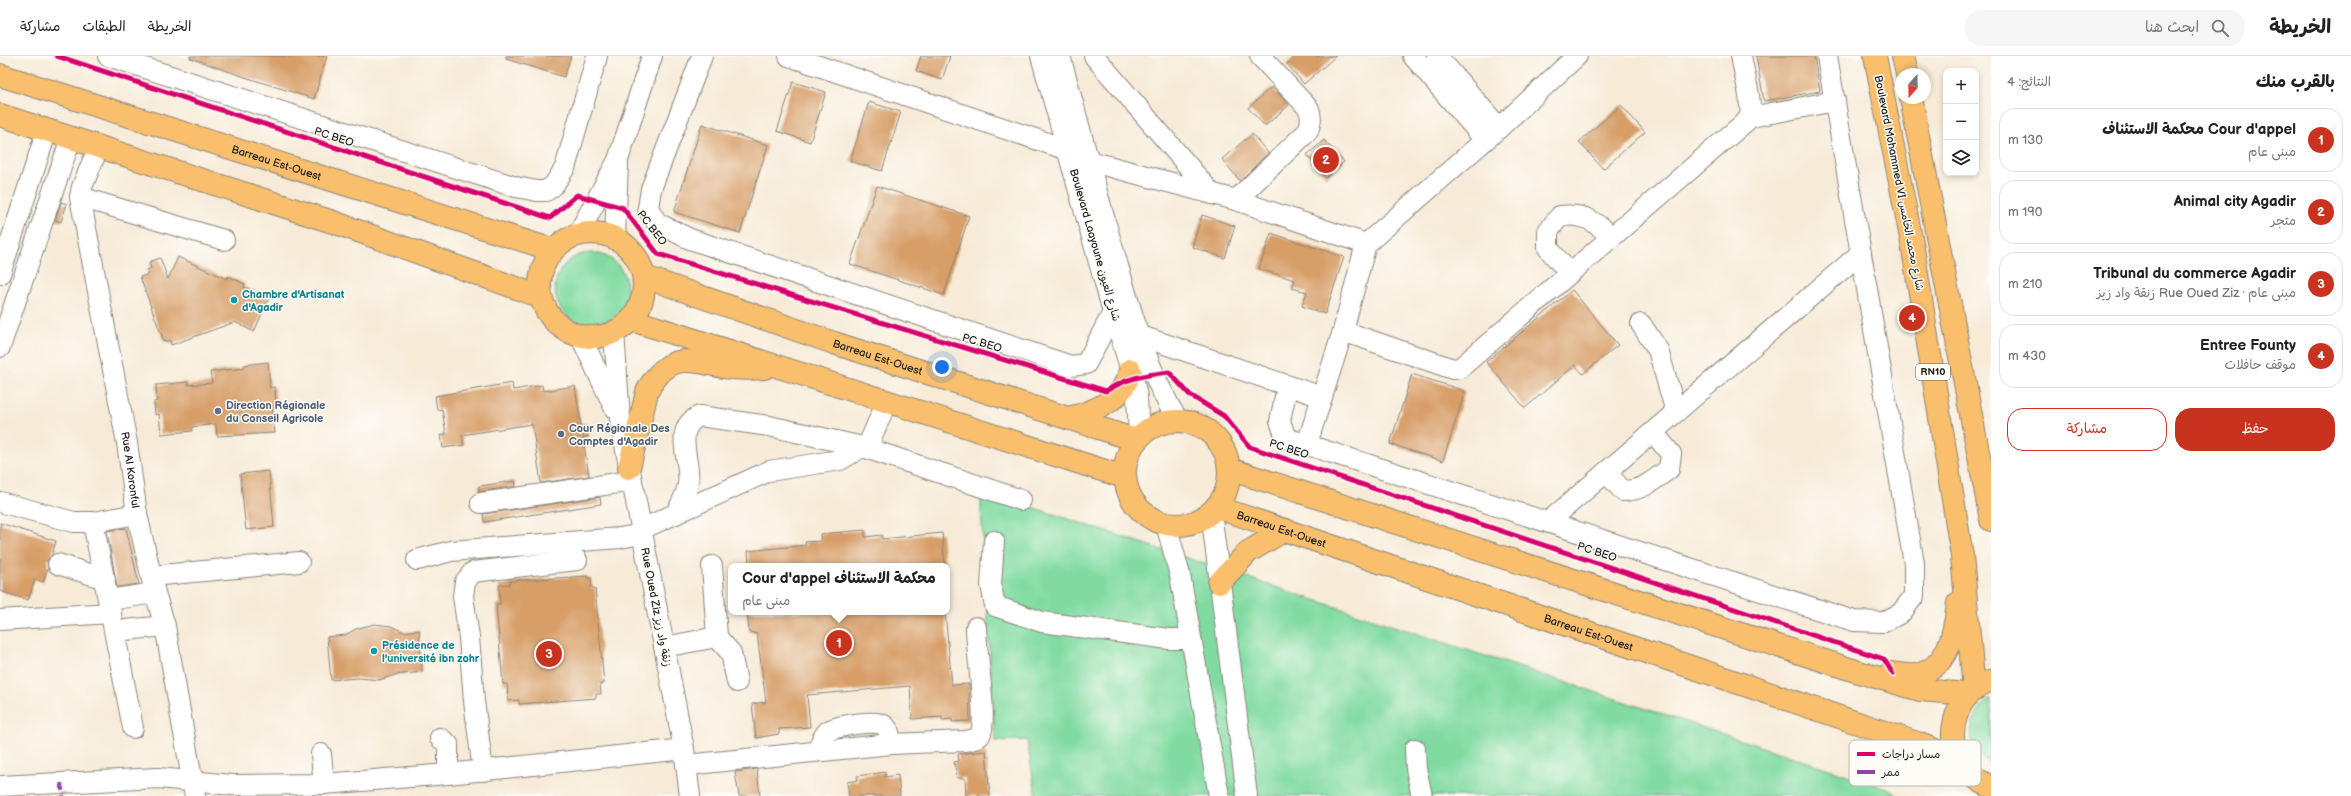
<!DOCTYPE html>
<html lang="ar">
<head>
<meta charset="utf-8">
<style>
	body { margin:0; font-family:"Balsamiq Sans","Playpen Sans Arabic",sans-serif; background:#f6f6f6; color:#222; direction:rtl }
	.controls { position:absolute; right:12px; top:12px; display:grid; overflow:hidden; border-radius:8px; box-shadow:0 2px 6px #0003 }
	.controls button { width:36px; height:36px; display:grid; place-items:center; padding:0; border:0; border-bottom:1px solid #e0e0e0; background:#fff; color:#222; font:20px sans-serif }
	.compass { position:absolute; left:1895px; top:12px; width:36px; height:36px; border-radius:50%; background:#fff; box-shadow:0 2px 6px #0003; rotate:200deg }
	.you { position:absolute; left:942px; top:311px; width:14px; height:14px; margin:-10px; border:3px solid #fff; border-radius:50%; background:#1a73e8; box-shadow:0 0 0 6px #1a73e833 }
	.badge { display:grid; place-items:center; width:26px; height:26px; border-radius:50%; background:#c8321e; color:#fff; font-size:13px; font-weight:700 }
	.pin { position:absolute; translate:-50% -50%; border:2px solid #fff; box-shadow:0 1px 4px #0006 }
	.popup { position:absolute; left:728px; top:507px; width:222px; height:52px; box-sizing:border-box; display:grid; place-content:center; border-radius:8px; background:#fff; filter:drop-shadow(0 1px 3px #0005); font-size:13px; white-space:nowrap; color:#767676 }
	.popup b { font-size:15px; color:#222 }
	.popup::after { content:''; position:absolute; left:50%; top:100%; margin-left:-8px; border:8px solid transparent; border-top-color:#fff }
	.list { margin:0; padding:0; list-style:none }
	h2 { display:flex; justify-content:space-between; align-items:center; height:52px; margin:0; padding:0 16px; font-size:17px }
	h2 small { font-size:13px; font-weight:400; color:#767676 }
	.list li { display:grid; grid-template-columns:26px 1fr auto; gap:12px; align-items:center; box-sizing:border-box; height:64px; margin:0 8px 8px; padding:0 8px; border:1px solid #e0e0e0; border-radius:16px }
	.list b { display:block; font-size:15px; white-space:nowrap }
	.list p { margin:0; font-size:13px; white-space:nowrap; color:#767676 }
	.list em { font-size:13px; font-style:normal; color:#767676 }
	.actions { display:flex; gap:8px; padding:12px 16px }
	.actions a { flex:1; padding:9px 0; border:1px solid #c8321e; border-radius:16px; text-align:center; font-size:14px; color:#c8321e }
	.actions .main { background:#c8321e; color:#fff }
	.icon { flex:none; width:22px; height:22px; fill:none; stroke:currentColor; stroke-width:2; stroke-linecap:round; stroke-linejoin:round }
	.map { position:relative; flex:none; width:1991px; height:740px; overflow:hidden; direction:ltr }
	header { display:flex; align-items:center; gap:24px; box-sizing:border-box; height:56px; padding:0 20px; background:#fff; border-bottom:1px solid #e0e0e0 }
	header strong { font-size:19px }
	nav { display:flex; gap:22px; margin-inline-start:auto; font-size:14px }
	.search { width:280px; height:36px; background:#f6f6f6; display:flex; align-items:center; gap:10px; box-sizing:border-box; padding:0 14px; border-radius:16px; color:#767676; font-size:15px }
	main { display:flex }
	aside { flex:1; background:#fff }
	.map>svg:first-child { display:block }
	.green { fill:#81dba1; stroke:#4e7c5e }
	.building { fill:#d79e68 }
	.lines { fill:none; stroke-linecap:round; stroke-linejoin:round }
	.minor-casing { stroke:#8a847a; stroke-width:22 }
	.major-casing { stroke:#8a847a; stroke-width:24 }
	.minor { stroke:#fff; stroke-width:20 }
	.major { stroke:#f9bf6d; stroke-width:22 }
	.quiet { stroke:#8e44ad; stroke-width:4; stroke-dasharray:8 4; stroke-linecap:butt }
	.cycleway-casing { stroke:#fdfcf7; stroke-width:8 }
	.cycleway { stroke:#d6006c; stroke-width:5 }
	.culture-dot { fill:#0f9aa8; stroke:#fdfcf7; stroke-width:1.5 }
	.service-dot { fill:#5c6f8a; stroke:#fdfcf7; stroke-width:1.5 }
	.labels { text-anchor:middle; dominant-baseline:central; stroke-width:3; stroke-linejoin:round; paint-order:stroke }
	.shield { fill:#fdfcf7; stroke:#605f5e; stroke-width:1 }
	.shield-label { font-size:10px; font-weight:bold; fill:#1c1c1c }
	.street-label { font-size:11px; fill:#1c1c1c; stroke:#fdfcf7 }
	.culture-label { font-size:11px; font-weight:bold; fill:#0d838f; stroke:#fdfcf7; text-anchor:start }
	.service-label { font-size:11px; font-weight:bold; fill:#4e5e75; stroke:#fdfcf7; text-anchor:start }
	.key { fill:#fdfcf7; stroke:#bab9b5; stroke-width:1 }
	.key-label { font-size:11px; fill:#1c1c1c }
</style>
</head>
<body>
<header>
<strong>الخريطة</strong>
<div class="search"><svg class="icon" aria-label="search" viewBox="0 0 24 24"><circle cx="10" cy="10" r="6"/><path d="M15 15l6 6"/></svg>ابحث هنا</div>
<nav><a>الخريطة</a><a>الطبقات</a><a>مشاركة</a></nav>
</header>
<main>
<aside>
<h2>بالقرب منك<small>النتائج: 4</small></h2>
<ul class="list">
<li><span class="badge">1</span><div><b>Cour d'appel محكمة الاستئناف</b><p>مبنى عام</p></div><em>130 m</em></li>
<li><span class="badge">2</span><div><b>Animal city Agadir</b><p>متجر</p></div><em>190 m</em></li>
<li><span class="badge">3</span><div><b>Tribunal du commerce Agadir</b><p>مبنى عام · Rue Oued Ziz زنقة واد زيز</p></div><em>210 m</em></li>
<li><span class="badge">4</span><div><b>Entree Founty</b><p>موقف حافلات</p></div><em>430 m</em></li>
</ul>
<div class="actions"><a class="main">حفظ</a><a>مشاركة</a></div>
</aside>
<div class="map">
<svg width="1991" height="740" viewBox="0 0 1991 740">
	<rect width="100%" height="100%" fill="#fdfcf7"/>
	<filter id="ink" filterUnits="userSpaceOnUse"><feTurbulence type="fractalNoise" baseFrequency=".025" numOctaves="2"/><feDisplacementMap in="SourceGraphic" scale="8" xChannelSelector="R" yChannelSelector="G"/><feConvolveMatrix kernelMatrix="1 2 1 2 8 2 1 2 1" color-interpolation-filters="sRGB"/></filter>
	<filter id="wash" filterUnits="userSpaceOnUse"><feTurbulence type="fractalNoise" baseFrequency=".012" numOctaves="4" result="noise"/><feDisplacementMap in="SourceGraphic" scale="16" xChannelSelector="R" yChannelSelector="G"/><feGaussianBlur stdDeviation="0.9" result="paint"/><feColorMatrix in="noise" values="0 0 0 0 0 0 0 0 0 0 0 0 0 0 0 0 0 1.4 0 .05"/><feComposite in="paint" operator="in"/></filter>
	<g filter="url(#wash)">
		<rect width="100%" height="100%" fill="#f7ebd8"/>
		<path class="green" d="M555 233a36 36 0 1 1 72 0a36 36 0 1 1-72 0Z
			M980,434L1887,732L1898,740H1036L1027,684L995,685Z
			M1991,642V707C1962,693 1967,658 1991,642Z"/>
		<g id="blocks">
			<path class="building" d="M190,0H327L314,43L248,22L190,2Z
				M506,0H571L564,21L506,3Z
				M921,0H950L942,24L916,15Z
				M1296,0H1336L1304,28L1287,8Z
				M1756,0H1814L1820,35L1764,45Z
				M793,26L826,36L810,86L777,75Z
				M1272,31L1289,49L1265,70L1248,52Z
				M869,46L901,56L882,115L850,105Z
				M1621,49L1645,76L1603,113L1579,86Z
				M702,68L768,89L740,177L674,156Z
				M1252,78L1268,97L1240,125L1222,103Z
				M1324,84L1344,106L1326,122L1307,99Z
				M877,130L969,160L944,239L850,208Z
				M61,146L67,148L61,166L55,164Z
				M1202,159L1235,170L1225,202L1192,191Z
				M1271,177L1344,201L1325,258L1302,250L1307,236L1292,232L1295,224L1259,213Z
				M178,201L227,223L228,220L245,228L244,231L269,242L254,276L235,266L171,289L170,284L164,286L140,221L149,218L147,214L151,212L149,206L160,202L168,223Z
				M1572,234L1618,289L1583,318L1575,309L1525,352L1486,306Z
				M268,306L270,332L275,331L276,350H272L275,377L217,380L216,368L192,371V375L161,378L159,358L155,359L154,346L157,345L156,329L188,326V329L212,327L210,316L244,312V309Z
				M1412,318L1465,335L1443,405L1390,388Z
				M512,327L513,334L542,329L543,335L575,330L581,370H587L588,381L583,382L589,420L541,427L532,368L462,379L464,389L443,392L441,379L446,378L442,353L437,354L435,340Z
				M269,415L274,471L246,474L240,418Z
				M515,425L516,430L479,436V430Z
				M600,441L601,448L484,466L483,458Z
				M0,467L56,485L52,499L47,504L48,512L43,526L35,523L28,544L0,535Z
				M126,472L139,528L117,531L107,475Z
				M865,474V481L882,479V483L942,477L945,510H749L748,495L806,489L805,486L821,485L820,478Z
				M587,520V522H591L592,532H595L604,628H600L601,638H596V642L519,648V644L508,645L507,628H503L496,548H500L499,529L510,528V525Z
				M747,556H945L952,629L969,628L970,665L952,666V663L942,664V661L912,663L910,630L807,639L810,671L779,673V678L756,682L752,648L766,646L757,578L749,576Z
				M374,568L391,570L404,576L419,574L422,616L395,619L379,624L359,622L331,624L327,581L345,579L356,573Z
				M986,695L990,740H966L965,722H957L954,706L959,705L958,698Z
				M757,713L760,740H739L735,716Z
				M885,716V721L898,719L900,740H849L847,726L858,724L857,720Z"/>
		</g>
	</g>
	<g filter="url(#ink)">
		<use href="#blocks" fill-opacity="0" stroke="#8a847a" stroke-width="1"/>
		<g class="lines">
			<g class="minor-casing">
				<g id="minor">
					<path d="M108,0L516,131L537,135H546L553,130L565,112L597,0"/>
					<path d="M702,0L651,133L648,152L657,167L690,183L1071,310L1086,308L1113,256"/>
					<path d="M789,0L1068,94"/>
					<path d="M1041,0L1113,256L1133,321L1137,341L1139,380"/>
					<path d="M1060,0C1080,71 1098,143 1119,213C1134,266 1149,317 1178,365"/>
					<path d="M1094,0L1212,138"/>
					<path d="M1413,0L1485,84"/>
					<path d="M1437,0L1499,72"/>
					<path d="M1751,61L1835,45"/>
					<path id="s1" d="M99,90L82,131L80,141L127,387L137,458L155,537L165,570L195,740"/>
					<path d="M1089,105L1236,144L1366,188"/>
					<path d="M80,141L224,184"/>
					<path d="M1236,144L1308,75C1311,66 1312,62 1309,53L1260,0"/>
					<path d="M578,178L618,104L652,0"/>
					<path d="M615,181L618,108"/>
					<path d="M1569,217L1548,192V175L1560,160C1585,157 1594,165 1612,181"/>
					<path d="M0,218L47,74"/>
					<path d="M1641,268L1658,294L1676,356"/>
					<path d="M1343,275L1453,313L1460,312L1751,61L1749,39L1741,0"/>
					<path d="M614,276L620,363L684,693L690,740"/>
					<path d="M580,279L615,353"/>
					<path d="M1138,279L1322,341"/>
					<path d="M0,291L71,82"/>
					<path d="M1287,331L1280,365L1286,382L1854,565L1884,566L1901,557L1914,540V507L1827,0"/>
					<path d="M1307,388L1343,275L1366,188L1499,72L1577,0"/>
					<path d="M1606,416L1623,435C1642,435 1654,424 1669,413L1671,398L1653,376"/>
					<path d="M0,446L74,466H93L137,458"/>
					<path d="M481,447L631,425"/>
					<path d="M1211,456L1247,740"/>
					<path d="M676,458C680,449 687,438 688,428C692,405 671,372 700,360L769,370L863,391L1021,444"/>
					<path d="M93,466L133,672"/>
					<path d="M1548,466L1861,197"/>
					<path d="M1166,468L1180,519L1219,740"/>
					<path d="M640,474L769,415L840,404L869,387L887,345"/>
					<path d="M994,485L991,529L995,550L1042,566L1169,583H1191"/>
					<path d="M417,504L451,495L620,482L641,478"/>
					<path d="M58,508L105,523"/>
					<path d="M151,520L299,506"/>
					<path d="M109,544L155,537"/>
					<path d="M0,564L111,557"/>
					<path d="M115,575L165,570"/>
					<path d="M717,581L731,597L737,626"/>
					<path d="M664,591L717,581L712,510"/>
					<path d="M440,682L448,688V718"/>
					<path d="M1415,693L1416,713L1422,740"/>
					<path d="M817,695C820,689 822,681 827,676C833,670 877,663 884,669C890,674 890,681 891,688"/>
					<path d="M321,698L324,728"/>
					<path d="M686,709L891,688L965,685C971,684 979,683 981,677C987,661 976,593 976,571"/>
					<path d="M483,715L474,645L469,581L463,540L465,526L473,516L577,504"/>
					<path d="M0,730L158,722L232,729L324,728L448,718L684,693"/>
				</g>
			</g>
			<g class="major-casing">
				<g id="major">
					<path d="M1875,0L1912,187L1962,500L1974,634"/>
					<path d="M1903,0L1907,18"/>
					<path id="s2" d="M0,19L553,194"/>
					<path d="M1911,42L1991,464"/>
					<path d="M0,59L336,167L541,241"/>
					<circle cx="592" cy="229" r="52"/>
					<path id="s3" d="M645,221L834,287L1136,384"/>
					<path d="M632,264L1124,421"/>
					<path d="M1067,362C1094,357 1125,343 1130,314"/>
					<circle cx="1177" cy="417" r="52"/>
					<path d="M629,412L647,336C652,325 662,312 674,307C691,301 715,311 733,312C743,313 753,313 764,312"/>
					<path d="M1229,413L1862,617L1920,634L1967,638"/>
					<path id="s4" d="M1216,451L1917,687L1960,704"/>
					<path d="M1219,527L1248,496L1285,474"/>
					<path d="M1890,617C1899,618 1907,620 1915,619C1949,614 1955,574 1958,547"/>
					<path d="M1991,625C1958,633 1943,678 1960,706C1968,718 1978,725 1991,731"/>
				</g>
			</g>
			<use href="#minor" class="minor"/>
			<use href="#major" class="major"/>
			<path class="quiet" d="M61,727L63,740"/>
			<g class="cycleway-casing">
				<path id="cycleway" d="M57,0L550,162L577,139L623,152L658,198L1106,335C1126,322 1145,319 1169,316L1190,339L1224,360L1250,391L1884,603L1893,618"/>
			</g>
			<use href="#cycleway" class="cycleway"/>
		</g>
	</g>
	<g class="culture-dot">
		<circle cx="234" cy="244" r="4"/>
		<circle cx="374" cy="595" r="4"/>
	</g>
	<g class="service-dot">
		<circle cx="218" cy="355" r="4"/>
		<circle cx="561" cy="378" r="4"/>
	</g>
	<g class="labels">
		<rect class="shield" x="1916" y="308" width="34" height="16" rx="3"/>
		<g class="shield-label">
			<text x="1933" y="316">RN10</text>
		</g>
		<g class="street-label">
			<text transform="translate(334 81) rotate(18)">PC BEO</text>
			<text stroke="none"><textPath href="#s2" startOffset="290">Barreau Est-Ouest</textPath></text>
			<text transform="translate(1899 127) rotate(79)">Boulevard Mohammed VI شارع محمد الخامس</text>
			<text transform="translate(652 172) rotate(52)">PC BEO</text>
			<text transform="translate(1095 189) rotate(74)">Boulevard Laayoune شارع العيون</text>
			<text transform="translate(982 287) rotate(17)">PC BEO</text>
			<text stroke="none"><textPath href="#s3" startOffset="246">Barreau Est-Ouest</textPath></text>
			<text transform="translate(1289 393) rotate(18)">PC BEO</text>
			<text stroke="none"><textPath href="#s1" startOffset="332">Rue Al Koronful</textPath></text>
			<text stroke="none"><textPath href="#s4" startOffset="69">Barreau Est-Ouest</textPath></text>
			<text transform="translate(1597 496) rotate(18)">PC BEO</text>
			<text transform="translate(656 551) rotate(79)">Rue Oued Ziz زنقة واد زيز</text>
			<text stroke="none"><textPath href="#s4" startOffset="393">Barreau Est-Ouest</textPath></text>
		</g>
		<g class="culture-label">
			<text x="242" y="238">Chambre d'Artisanat<tspan x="242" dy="13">d'Agadir</tspan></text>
			<text x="382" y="589">Présidence de<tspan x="382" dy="13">l'université ibn zohr</tspan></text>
		</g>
		<g class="service-label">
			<text x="226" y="349">Direction Régionale<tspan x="226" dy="13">du Conseil Agricole</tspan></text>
			<text x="569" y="372">Cour Régionale Des<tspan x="569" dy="13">Comptes d'Agadir</tspan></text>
		</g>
	</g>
	<rect x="1849" y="684" width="132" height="46" rx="6" class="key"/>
	<rect x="1857" y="696" width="18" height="4" fill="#d6006c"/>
	<rect x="1857" y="714" width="18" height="4" fill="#8e44ad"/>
	<g class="key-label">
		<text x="1882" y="702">مسار دراجات</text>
		<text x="1882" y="720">ممر</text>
	</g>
</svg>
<div class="controls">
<button>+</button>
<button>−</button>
<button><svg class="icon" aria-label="layers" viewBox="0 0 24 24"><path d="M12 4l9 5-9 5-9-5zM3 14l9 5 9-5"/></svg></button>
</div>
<svg class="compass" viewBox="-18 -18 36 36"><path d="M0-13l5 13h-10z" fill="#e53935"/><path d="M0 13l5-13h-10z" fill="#767676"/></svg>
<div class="you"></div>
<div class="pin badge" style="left:839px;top:587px">1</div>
<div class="popup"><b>Cour d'appel محكمة الاستئناف</b>مبنى عام</div>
<div class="pin badge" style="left:1326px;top:104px">2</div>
<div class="pin badge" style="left:549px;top:598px">3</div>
<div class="pin badge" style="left:1912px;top:262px">4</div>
</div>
</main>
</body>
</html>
